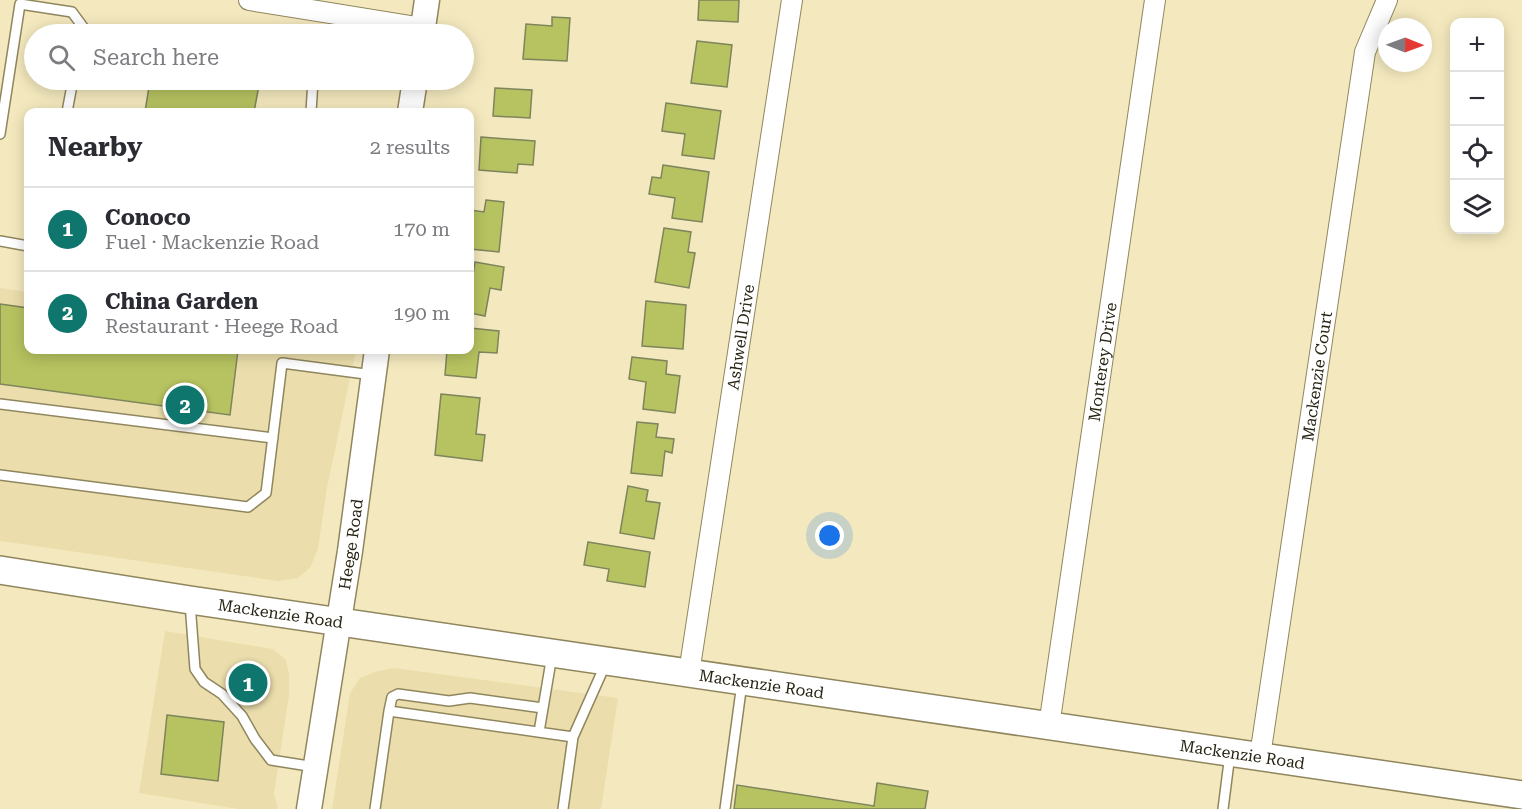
<!DOCTYPE html>
<html lang="en">
<head>
<meta charset="utf-8">
<style>
	body { margin:0; font-family:"Roboto Serif",serif; background:#f2f2f3; color:#2b2b33 }
	.controls { position:absolute; right:18px; top:18px; display:grid; overflow:hidden; border-radius:12px; box-shadow:0 3px 15px #0003 }
	.controls button { width:54px; height:54px; display:grid; place-items:center; padding:0; border:0; border-bottom:2px solid #e1e1e2; background:#fff; color:#2b2b33; font:30px sans-serif }
	.compass { position:absolute; left:1378px; top:18px; width:54px; height:54px; border-radius:50%; background:#fff; box-shadow:0 3px 15px #0003; rotate:91deg }
	.you { position:absolute; left:830px; top:536px; width:21px; height:21px; margin:-15px; border:4px solid #fff; border-radius:50%; background:#1a73e8; box-shadow:0 0 0 9px #1a73e833 }
	.badge { display:grid; place-items:center; width:39px; height:39px; border-radius:50%; background:#0f766e; color:#fff; font-size:20px; font-weight:700 }
	.pin { position:absolute; translate:-50% -50%; border:3px solid #fff; box-shadow:0 2px 6px #0006 }
	.list { margin:0; padding:0; list-style:none }
	h2 { display:flex; justify-content:space-between; align-items:center; height:78px; margin:0; padding:0 24px; font-size:26px }
	h2 small { font-size:20px; font-weight:400; color:#7c7c81 }
	.list li { display:grid; grid-template-columns:39px 1fr auto; gap:18px; align-items:center; box-sizing:border-box; height:84px; padding:0 24px; border-top:2px solid #e1e1e2 }
	.list b { display:block; font-size:22px; white-space:nowrap }
	.list p { margin:0; font-size:20px; white-space:nowrap; color:#7c7c81 }
	.list em { font-size:20px; font-style:normal; color:#7c7c81 }
	.icon { flex:none; width:33px; height:33px; fill:none; stroke:currentColor; stroke-width:2; stroke-linecap:round; stroke-linejoin:round }
	.map { position:relative; flex:none; width:1522px; height:809px; overflow:hidden }
	.search { position:absolute; background:#fff; box-shadow:0 3px 15px #0003; left:24px; top:24px; width:450px; height:66px; display:flex; align-items:center; gap:15px; box-sizing:border-box; padding:0 21px; border-radius:33px; color:#7c7c81; font-size:22px }
	.panel { position:absolute; background:#fff; box-shadow:0 3px 15px #0003; left:24px; top:108px; width:450px; height:246px; border-radius:12px }
	.map>svg:first-child { display:block }
	.built { fill:#ebdeac }
	.building { fill:#b7c360; stroke:#7e845c; stroke-width:1.5 }
	.lines { fill:none; stroke-linecap:round; stroke-linejoin:round }
	.service-casing { stroke:#90865e; stroke-width:12 }
	.minor-casing { stroke:#90865e; stroke-width:22 }
	.tertiary-casing { stroke:#90865e; stroke-width:27 }
	.secondary-casing { stroke:#90865e; stroke-width:30 }
	.service { stroke:#fff; stroke-width:9 }
	.minor { stroke:#fff; stroke-width:20 }
	.tertiary { stroke:#fff; stroke-width:24 }
	.secondary { stroke:#fff; stroke-width:27 }
	.labels { text-anchor:middle; dominant-baseline:central; stroke-width:6; stroke-linejoin:round; paint-order:stroke }
	.street-label { font-size:16px; fill:#282413; stroke:#f4e9be }
</style>
</head>
<body>
<div class="map">
<svg width="1522" height="809" viewBox="0 0 1522 809">
	<rect width="100%" height="100%" fill="#f4e9be"/>
	<path class="built" d="M0,288L28,292V350H356L327,488L318,549L310,568L298,578L278,581L0,541Z
		M165,631L273,649L286,660L289,675V695L274,794L278,809H238L139,793Z
		M394,668L618,698L601,809H332L350,693L360,678L378,671Z"/>
	<path class="building" d="M699,0H739L738,22L698,20Z
		M552,17L570,18L567,61L523,59L526,24L552,26Z
		M697,41L732,45L727,87L691,83Z
		M150,80H260L254,112H145Z
		M495,88L532,90L530,118L493,116Z
		M666,103L721,111L714,159L682,155L685,134L662,131Z
		M481,137L535,141L533,165L518,164L517,173L479,170Z
		M663,165L709,172L702,222L672,218L675,198L649,194L652,177L661,178Z
		M486,200L504,202L499,252L470,249V210L484,212Z
		M664,228L691,232L688,252L695,253L689,288L655,282Z
		M475,262L504,267L501,290L490,288L485,316L470,313V274L473,275Z
		M646,301L686,305L683,349L642,346Z
		M0,304L28,308V350H238L230,415L0,384Z
		M470,328L499,331L497,353L479,352L476,378L445,375L447,350H470Z
		M632,357L667,361L666,374L680,376L675,413L643,409L646,382L629,379Z
		M441,394L480,398L476,434L485,435L482,461L435,455Z
		M637,422L658,424L656,437L674,439L672,453L665,451L662,476L631,473Z
		M628,486L648,490L646,501L660,503L654,539L620,533Z
		M588,542L650,552L645,587L607,581L609,569L584,565Z
		M167,715L224,722L218,781L161,774Z
		M877,783L928,791L925,809H734L737,785L874,806Z"/>
	<g class="lines">
		<g class="service-casing">
			<path id="service" d="M67,112L73,80
				M311,112L313,80
				M0,134L20,4L72,12L83,27L81,34
				M0,241L28,246
				M0,404L273,438
				M0,475L248,507L266,493L282,363L373,375
				M190,603L195,669L204,682L222,694L242,716L255,739L271,760L315,767
				M389,711L392,697L398,694L449,701L470,698L543,708
				M539,732L552,655
				M375,809L389,711L573,737
				M563,809L573,737L606,663
				M725,809L742,683
				M1223,809L1230,754"/>
		</g>
		<g class="minor-casing">
			<g id="minor">
				<path d="M249,0L423,28"/>
				<path id="s1" d="M689,673L792,0"/>
				<path id="s2" d="M1049,726L1155,0"/>
				<path id="s3" d="M1260,756L1365,52L1387,0"/>
			</g>
		</g>
		<g class="tertiary-casing">
			<g id="tertiary">
				<path d="M422,34L427,0"/>
				<path d="M410,112L415,80"/>
				<path id="s4" d="M309,809L350,551L377,350"/>
			</g>
		</g>
		<g class="secondary-casing">
			<g id="secondary">
				<path id="s5" d="M0,570L190,600L1522,795"/>
			</g>
		</g>
		<use href="#service" class="service"/>
		<use href="#minor" class="minor"/>
		<use href="#tertiary" class="tertiary"/>
		<use href="#secondary" class="secondary"/>
	</g>
	<g class="labels">
		<g class="street-label">
			<text stroke="none"><textPath href="#s1" startOffset="340">Ashwell Drive</textPath></text>
			<text stroke="none"><textPath href="#s2" startOffset="368">Monterey Drive</textPath></text>
			<text stroke="none"><textPath href="#s3" startOffset="384">Mackenzie Court</textPath></text>
			<text stroke="none"><textPath href="#s4" startOffset="268">Heege Road</textPath></text>
			<text stroke="none"><textPath href="#s5" startOffset="284">Mackenzie Road</textPath></text>
			<text stroke="none"><textPath href="#s5" startOffset="770">Mackenzie Road</textPath></text>
			<text stroke="none"><textPath href="#s5" startOffset="1256">Mackenzie Road</textPath></text>
		</g>
	</g>
</svg>
<div class="controls">
<button>+</button>
<button>−</button>
<button><svg class="icon" aria-label="locate" viewBox="0 0 24 24"><circle cx="12" cy="12" r="6"/><path d="M12 2v4M12 18v4M2 12h4M18 12h4"/></svg></button>
<button><svg class="icon" aria-label="layers" viewBox="0 0 24 24"><path d="M12 4l9 5-9 5-9-5zM3 14l9 5 9-5"/></svg></button>
</div>
<svg class="compass" viewBox="-18 -18 36 36"><path d="M0-13l5 13h-10z" fill="#e53935"/><path d="M0 13l5-13h-10z" fill="#7c7c81"/></svg>
<div class="you"></div>
<div class="pin badge" style="left:248px;top:683px">1</div>
<div class="pin badge" style="left:185px;top:405px">2</div>
<div class="search"><svg class="icon" aria-label="search" viewBox="0 0 24 24"><circle cx="10" cy="10" r="6"/><path d="M15 15l6 6"/></svg>Search here</div>
<section class="panel">
<h2>Nearby<small>2 results</small></h2>
<ul class="list">
<li><span class="badge">1</span><div><b>Conoco</b><p>Fuel · Mackenzie Road</p></div><em>170 m</em></li>
<li><span class="badge">2</span><div><b>China Garden</b><p>Restaurant · Heege Road</p></div><em>190 m</em></li>
</ul>
</section>
</div>
</body>
</html>
